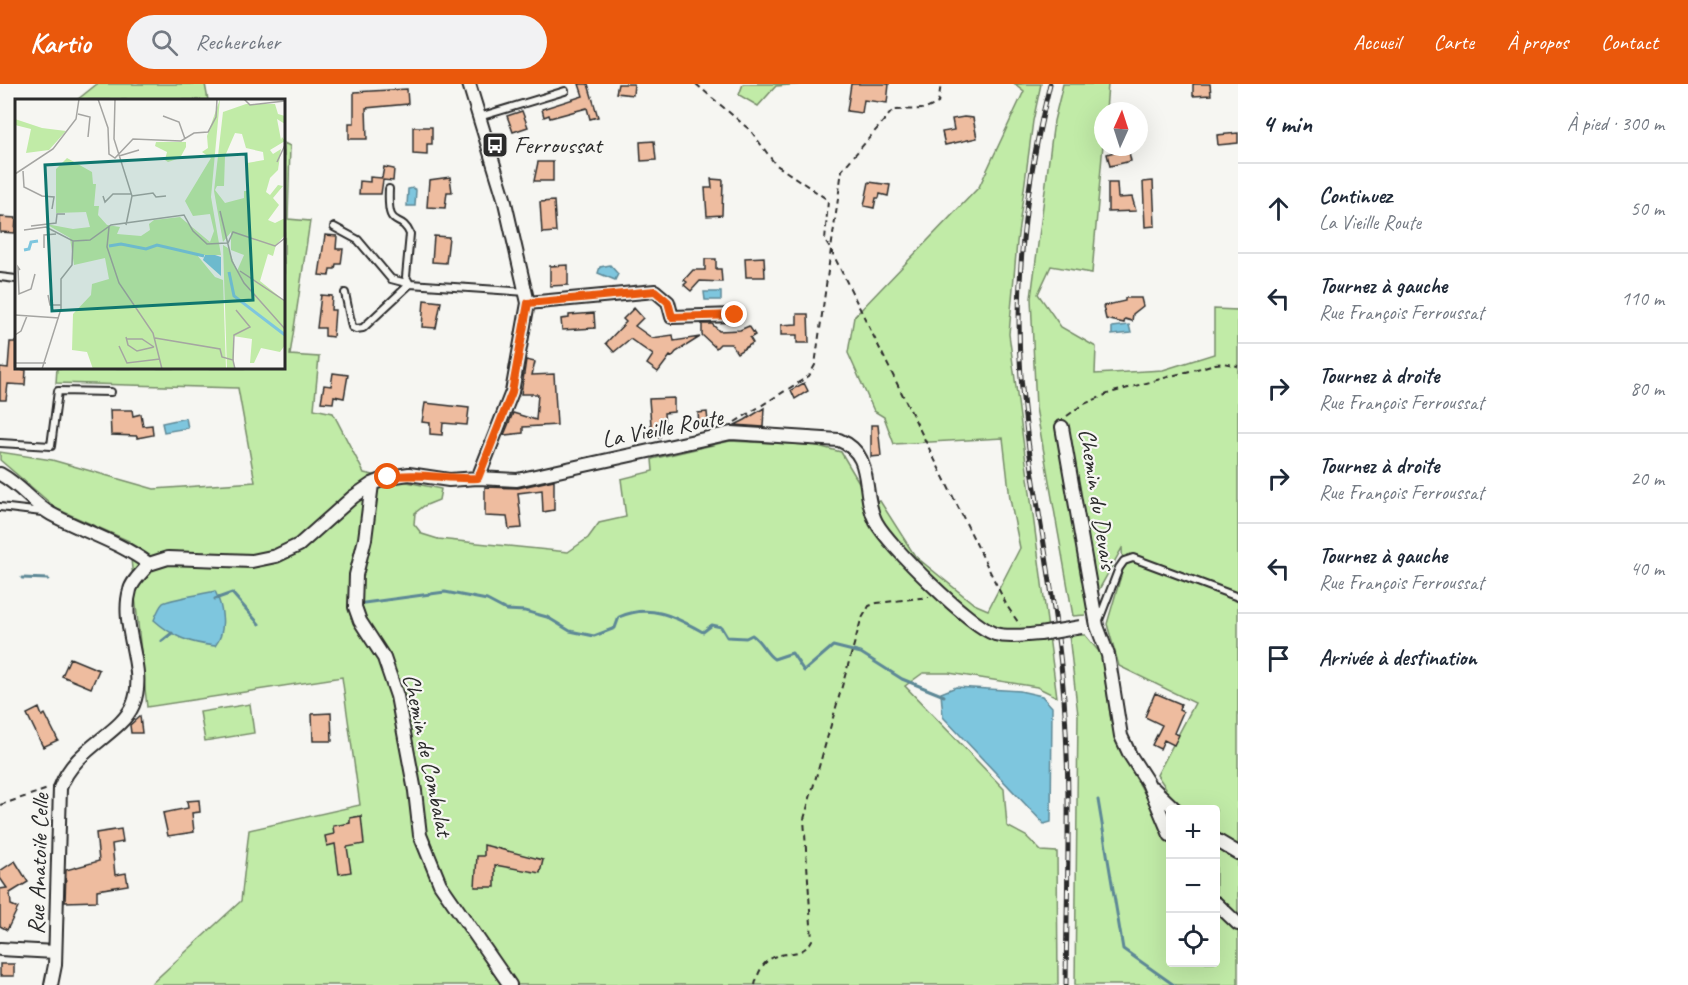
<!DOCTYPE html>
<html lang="fr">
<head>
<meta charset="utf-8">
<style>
	body { margin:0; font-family:Caveat,sans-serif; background:#f2f2f3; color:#1f2937 }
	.controls { position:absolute; right:18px; bottom:18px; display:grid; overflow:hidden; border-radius:6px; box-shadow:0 6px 24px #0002 }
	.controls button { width:54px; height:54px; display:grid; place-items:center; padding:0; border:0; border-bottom:2px solid #e0e1e3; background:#fff; color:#1f2937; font:30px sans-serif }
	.compass { position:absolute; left:1094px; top:18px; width:54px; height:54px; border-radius:50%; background:#fff; box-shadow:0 6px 24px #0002; rotate:3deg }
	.stop { position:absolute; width:18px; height:18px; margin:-14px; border:4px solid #ea580c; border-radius:50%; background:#fff }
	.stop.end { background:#ea580c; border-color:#fff; box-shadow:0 2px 6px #0008 }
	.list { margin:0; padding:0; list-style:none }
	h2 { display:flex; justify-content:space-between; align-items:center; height:78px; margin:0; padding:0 24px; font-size:26px }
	h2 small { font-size:20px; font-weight:400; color:#747a83 }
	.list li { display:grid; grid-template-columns:39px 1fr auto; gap:18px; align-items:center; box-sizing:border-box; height:90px; padding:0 24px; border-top:2px solid #e0e1e3 }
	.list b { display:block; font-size:22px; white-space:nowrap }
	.list p { margin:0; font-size:20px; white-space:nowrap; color:#747a83 }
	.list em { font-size:20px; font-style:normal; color:#747a83 }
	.icon { flex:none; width:33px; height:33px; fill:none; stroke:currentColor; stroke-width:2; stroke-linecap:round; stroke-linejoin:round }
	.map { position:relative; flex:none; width:1238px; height:901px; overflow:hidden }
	header { display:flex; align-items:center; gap:36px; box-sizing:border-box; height:84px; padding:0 30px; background:#ea580c; color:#fff }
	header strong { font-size:28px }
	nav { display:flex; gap:33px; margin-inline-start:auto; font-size:21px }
	.search { width:420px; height:54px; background:#f2f2f3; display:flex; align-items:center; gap:15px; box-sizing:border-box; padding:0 21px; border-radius:33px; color:#747a83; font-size:22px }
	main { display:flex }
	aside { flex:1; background:#fff }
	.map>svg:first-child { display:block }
	.green { fill:#c1eba7; stroke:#768b69; stroke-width:1.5; fill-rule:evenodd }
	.water { fill:#7ec6de; stroke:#5d8896; stroke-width:1.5 }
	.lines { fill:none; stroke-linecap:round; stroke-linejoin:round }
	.stream { stroke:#5d8896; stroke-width:3 }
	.building { fill:#eebc9f; stroke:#2b2b2b; stroke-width:1.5 }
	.lane-casing { stroke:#2b2b2b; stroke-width:10 }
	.street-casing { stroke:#2b2b2b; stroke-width:16 }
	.path { stroke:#2b2b2b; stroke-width:2; stroke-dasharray:6 4.5; stroke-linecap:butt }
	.lane { stroke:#f6f6f2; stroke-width:6 }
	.street { stroke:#f6f6f2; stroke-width:12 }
	.rail-casing { stroke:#2b2b2b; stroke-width:5 }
	.rail { stroke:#f6f6f2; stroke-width:3; stroke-dasharray:9; stroke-linecap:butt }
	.street-bridge-casing { stroke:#2b2b2b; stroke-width:16; stroke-linecap:butt }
	.street-bridge { stroke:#f6f6f2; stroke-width:12 }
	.route { stroke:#ea580c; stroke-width:8 }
	.labels { text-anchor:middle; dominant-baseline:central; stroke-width:4.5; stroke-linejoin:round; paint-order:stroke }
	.poi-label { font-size:24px; fill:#2b2b2b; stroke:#f6f6f2; text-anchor:start }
	.street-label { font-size:24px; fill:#2b2b2b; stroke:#f6f6f2 }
	.inset-river { fill:none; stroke:#7ec6de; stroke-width:3 }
	.inset-road { fill:none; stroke:#a5a5a2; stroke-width:1.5 }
	.view { fill:#0f766e; fill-opacity:0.15; stroke:#0f766e; stroke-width:3 }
	.inset-edge { fill:none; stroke:#2b2b2b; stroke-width:3 }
</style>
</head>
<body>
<header>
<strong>Kartio</strong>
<div class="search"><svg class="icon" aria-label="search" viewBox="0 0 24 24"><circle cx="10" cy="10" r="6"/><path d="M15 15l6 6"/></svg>Rechercher</div>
<nav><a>Accueil</a><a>Carte</a><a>À propos</a><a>Contact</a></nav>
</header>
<main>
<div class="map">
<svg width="1238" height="901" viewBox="0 0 1238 901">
	<rect width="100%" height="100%" fill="#f6f6f2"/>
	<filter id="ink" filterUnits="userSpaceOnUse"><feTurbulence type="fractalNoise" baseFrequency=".0167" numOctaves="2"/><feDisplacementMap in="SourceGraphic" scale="12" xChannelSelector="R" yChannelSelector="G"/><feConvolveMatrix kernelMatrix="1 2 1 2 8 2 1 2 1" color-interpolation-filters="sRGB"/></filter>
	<g filter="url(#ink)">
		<path class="green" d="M97,0H205L208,16H77Z
			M743,0H805L776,2L758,22L739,11Z
			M1015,0H1041L1033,37L1017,158L1009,250L1057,613L1037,603L949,589H923L905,602L1004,705L1007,742L1026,752L1041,767L1057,768L1058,901H150L241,817L249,746L360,721L342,593L147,623L129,457L57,425L0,376V368L52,376L154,405L255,398L238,304L56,299L57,284H284V59L290,62L288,135L310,137L290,271L319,273L314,325L333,329L364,389L441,405L439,416L424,422L415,429L414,440L422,450L438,455L568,468L588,454L599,439L626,433L621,395L653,387L652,375L730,357L814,361L841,368L860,400L864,423L880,417L915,472L974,520L988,526L1020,464L1010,415L1003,354L894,360L884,333L874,327L848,269L854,233L979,103L1024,7Z
			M1063,0H1108L1106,27H1103V60L1092,189L1051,182L1038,210L1061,243L1096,263L1095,290L1163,286L1214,270V225L1238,226V901H1075L1078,631L1069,551H1085L1101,570L1111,636L1120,665L1148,716L1166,704L1157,691L1195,619L1119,582L1107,540L1123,485L1122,464L1085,531L1073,532L1036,324L1031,214L1054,37ZM1170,726H1216V878H1170Z
			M250,620L254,649L205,657L200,628Z"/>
		<path class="water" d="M413,104L416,106L415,122H407L408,105Z
			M610,181L618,190L615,196L598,189L600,183Z
			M704,208H721V216H705Z
			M1129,241L1131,249L1112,251V243Z
			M186,334L188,344L164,348L162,339Z
			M215,507C223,523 227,547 215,562C189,559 173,553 154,536C156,531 159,523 163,519C169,515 204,510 215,507Z
			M956,603L1020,607L1042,612L1052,623L1051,738L1044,740L943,633L941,609Z"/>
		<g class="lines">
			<path class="stream" d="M22,494L48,495
				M215,515L232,509L259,540
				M364,519L445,508L487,516L506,526L525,527L547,533L570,547L594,552L615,544L619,533C651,519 675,533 703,548L712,541L721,543L727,553L746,554L752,551C762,558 765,569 774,575L792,569L804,587L833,562L861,569L902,595L944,612
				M162,557L172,549
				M1098,716L1123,865L1174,901"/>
		</g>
		<path class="building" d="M579,0H588L598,33L590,35L587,24L550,34L549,31L544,33L542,25L583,12Z
			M618,0H634L633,11L616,9Z
			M851,0H889L887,19L864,16L862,29L847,27Z
			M1193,0H1210L1211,11L1193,12Z
			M407,5L408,20L366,24L367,55H349V39H354V8Z
			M522,27L528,43L513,48L507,32Z
			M964,33L973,34L977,54L945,61L942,48L954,46L952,35Z
			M413,43H432V60H427V71L413,70Z
			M1238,49V59L1218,61L1217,51Z
			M654,57L656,76L641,77L640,58Z
			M1128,64L1131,77L1110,82L1107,70Z
			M538,78H553V97H534Z
			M384,83L394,85L393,97L383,96L381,110H359L360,97L370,98V93L382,94Z
			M450,93L452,108H447L445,124L427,123L429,96Z
			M711,95L723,96L722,131L707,132L705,104H712Z
			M1153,97L1155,142L1145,143L1143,98Z
			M869,98L890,101L888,112L880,110L879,114H876L874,124L864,122Z
			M1108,99H1117L1118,114L1132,113L1136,127L1108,128Z
			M554,117L556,148L542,149L540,118Z
			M0,133L16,134L15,149L0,148Z
			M325,151L337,152L336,165H343L341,180H336L335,185H330L329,192L319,191Z
			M434,152L449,153L446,179L432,178Z
			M764,173L765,193H746L745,174Z
			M705,175H716V185H721L722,198L700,197L691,207L684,201L687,198L684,196L693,186H705Z
			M568,181V201L550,202V182Z
			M321,211L332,212L331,226H335L333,253L325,252V244H317Z
			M1125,214H1141L1143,222L1133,230L1132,237L1125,235L1124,239L1106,235L1103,222L1125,217Z
			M424,216L441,218L436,244L422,243Z
			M634,224L643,234L635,242L652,254L673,251L674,257L700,253L676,268L672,273L670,272L658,288L647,280L653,271L630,255L614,268L606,259L626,238L623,235Z
			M594,229L595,244L562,246L561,235L569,234V231Z
			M797,230H808L809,259H797V251H781V241L797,240Z
			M702,240H712L719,247L740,246L749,242L755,251L750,254L753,259L737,269L731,260H720L716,264L702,251Z
			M10,258H16V284L26,286L25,301L8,300L6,316H0V283L8,284Z
			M526,276L535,278L532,291L554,290L557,341L523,343V349L504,351L513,329L536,336L538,310H521Z
			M333,289L348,291L344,314L334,312L333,319L321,318L324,301L331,302Z
			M804,299L808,307L795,315L791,306Z
			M674,314V328L664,329L665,346H660V353H652L649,315Z
			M425,319L469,324L467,341L443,339L442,351L430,350V339L422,338Z
			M764,324L763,343L735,341L745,336Z
			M110,326H132L133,332L141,330L143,342L152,341L153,351L137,354V352L111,351Z
			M707,328L708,338L699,339L698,329Z
			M871,341H878L881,372L871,373Z
			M554,396V426L543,428L542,406L518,409L522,444L509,445L507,433L485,432V403L518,404Z
			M70,574L99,586L91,604L62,592Z
			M1155,609L1181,620L1179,626L1183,628L1174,649L1179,651L1174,661L1164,656L1160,665L1152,661L1162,641L1145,633Z
			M39,624L42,632L45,630L58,656L43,663L27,630Z
			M331,629L332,657H313L312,630Z
			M140,632L142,649H131L130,641Z
			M199,716L200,728L192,729L194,748L168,752L163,729L188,724L187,717Z
			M361,732L364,760L347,763L351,788L339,790L335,760L327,762L325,752L334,750L333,742L350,739V734Z
			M121,745L123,758L112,760L115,791L126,789L128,801L97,806V817L65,818L66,786L99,777L96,749Z
			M484,761L543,776L540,789L495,781V803H475L477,772H484Z
			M15,777L28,798L10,809L11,821L18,824L7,846L0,842V805L7,804L0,794V787Z
			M0,880H14V892H0Z"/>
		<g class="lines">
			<g class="lane-casing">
				<path id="lane" d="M479,33L565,7
					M389,105C387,150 400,127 410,150L406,193L410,200
					M334,143L358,156L391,195L410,200
					M0,193L16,195
					M345,209L352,243L356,245L363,244L410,200L527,208
					M0,359L51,362L58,307L111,308
					M0,423L42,428
					M1099,536L1119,484L1124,477L1133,474L1238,513"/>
			</g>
			<g class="street-casing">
				<path id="street" d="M469,0L504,114L528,219L512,308L478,394
					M528,219L655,207L668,218L672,233L735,231
					M1062,343L1097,542L1108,571L1121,652L1130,671L1148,699L1170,751
					M0,390C22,402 33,420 51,430C84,448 118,457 149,480
					M372,400L365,455L356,491L355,523L360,537L384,574L397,612L415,707L420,751L440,800L510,901
					M149,480L168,474L252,477L276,472L299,461L353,413L372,400L389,393L409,390L449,396L478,394L517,396L731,349L839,356C876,371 860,407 876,438C889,462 970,542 995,550C1009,554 1025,551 1040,550
					M1153,704L1176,726
					M1216,756L1238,769
					M1216,819L1238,840
					M0,865L55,868
					M51,901L55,881L60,704C75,663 120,651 133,621C148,585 119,543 130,506C132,497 143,488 149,480"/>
			</g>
			<path class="path" d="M696,0L751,47L775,80L828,116L825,157L831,166
				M831,166L1007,522L1020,541
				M1067,332L1082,321L1110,309L1215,280L1224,279L1238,282
				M735,338L809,292L815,281L842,86L893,26L926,25L938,19L941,0
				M0,721L48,705
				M755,901C766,853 798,883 812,856L804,735L861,536L869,522L877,519L929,513"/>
			<use href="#lane" class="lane"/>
			<use href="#street" class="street"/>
			<g class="rail-casing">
				<path id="rail" d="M1050,0C1026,97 1014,194 1021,293C1029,393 1053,492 1062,591C1072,694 1067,798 1066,901"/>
			</g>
			<use href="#rail" class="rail"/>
			<g class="street-bridge-casing">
				<path id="street-bridge" d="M1040,550L1081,543"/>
			</g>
			<use href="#street-bridge" class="street-bridge"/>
		</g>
	</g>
	<g class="lines" filter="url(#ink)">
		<path class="route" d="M388,393C419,388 448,396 478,394L512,308L528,219L655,207L668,218L672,233L735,231"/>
	</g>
	<defs>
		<g id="bus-square" transform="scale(1.35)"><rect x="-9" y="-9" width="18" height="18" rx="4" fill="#2b2b2b" stroke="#f6f6f2"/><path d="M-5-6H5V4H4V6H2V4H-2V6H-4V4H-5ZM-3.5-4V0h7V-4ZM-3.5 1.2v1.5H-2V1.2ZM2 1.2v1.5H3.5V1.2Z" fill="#fff"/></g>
	</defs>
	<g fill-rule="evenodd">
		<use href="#bus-square" x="495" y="61"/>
	</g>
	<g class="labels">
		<g class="poi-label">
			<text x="514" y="61">Ferroussat</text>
		</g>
		<g class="street-label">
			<text transform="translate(662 344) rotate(-11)">La Vieille Route</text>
			<text transform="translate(1098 415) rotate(81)">Chemin du Devais</text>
			<text transform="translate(428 671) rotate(78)">Chemin de Combalat</text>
			<text transform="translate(38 780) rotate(-88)">Rue Anatoile Celle</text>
		</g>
	</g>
	<g transform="translate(15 15)">
		<rect width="270" height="270" fill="#f6f6f2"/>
		<path d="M205,0L196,98L206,156H182L200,178L208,181L211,270H78L72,253L57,251L58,215L76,196L77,185L94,180L90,159L59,166L55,139L31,125L58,130L75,128L71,113L41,114V70L52,59L77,73L78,85H81L79,107H84L83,116L92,126L105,128L102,135L126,137L135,131L134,125L139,121L165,118L195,143L199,132L195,115L178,117L170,102L196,59L187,53L193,49L192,37ZM231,5H260L263,15L270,17V25L262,20L266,41L267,38L270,42L255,51L258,55L266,50L263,71L255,79L251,93L255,96L263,86L268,87L258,99L264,106L253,121L260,124L270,119V136L261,146L258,157L253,155L245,182L270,202V246L265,253L246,249L239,264H235L237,240L218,237L219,270H212L208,146L213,149L222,172L229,156L216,151V133L208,143L199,92L208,13ZM220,34L227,35L231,49L248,53L249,61L232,64L234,92H229V99L210,104L200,91L202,87H209L210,57ZM0,20L27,29L51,32L34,51L11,54L16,30L0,26ZM141,43H171V48L165,59L153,63L150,61L152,53L140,47Z" fill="#c1eba7" fill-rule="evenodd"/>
		<path d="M200,156L206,158V177L188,161L190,156Z" fill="#7ec6de"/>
		<path class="inset-river" d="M94,147L106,145L131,150L142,146L189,157M9,151L14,150L16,143L23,142M214,173L219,197L270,236"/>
		<path class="inset-road" d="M83,0L93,29L94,55L100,59L118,40L166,42L179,34L193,33L201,18L202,0M100,0L99,40L117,97L111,126M229,0L235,6L270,2M63,15L75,18L73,38M148,17L164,23L170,40M104,57L124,51M262,63L270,46M8,72L9,88L27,97L39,98L37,110M0,75L38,50L61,20L64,0M88,97L90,103L98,95H117M117,97L138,94L141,98L151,97M205,112L217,162L229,184L270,230M16,127L41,124L42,115H50M94,128L92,148L104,184L138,234L147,270M9,131L31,128L58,142L75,141L96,126L169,116L178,132L192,145L212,144M213,144L218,133L260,147L270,139M29,149V136L41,135M5,171L3,168L4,195L16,190L20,175M225,172L270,202M33,196L35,206H46M0,216L44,219M0,236L6,232L12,217M111,238L113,246L122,252L139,248M140,239L205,250L207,258L218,261L220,270M112,240H127L139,248M104,247L112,264L145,260M218,261L219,236L235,228L221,211M0,264H31M27,270L46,210V180L57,166L58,142"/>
		<path class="view" d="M231,55L238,201L37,212L30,66Z"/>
		<rect width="270" height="270" class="inset-edge"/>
	</g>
</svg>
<div class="controls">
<button>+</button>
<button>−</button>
<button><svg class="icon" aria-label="locate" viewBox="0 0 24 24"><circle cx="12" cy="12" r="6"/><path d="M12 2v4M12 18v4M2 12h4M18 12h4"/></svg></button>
</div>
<svg class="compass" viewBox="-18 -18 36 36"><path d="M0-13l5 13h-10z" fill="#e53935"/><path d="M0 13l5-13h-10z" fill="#747a83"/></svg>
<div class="stop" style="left:388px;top:393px"></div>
<div class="stop end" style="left:735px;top:231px"></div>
</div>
<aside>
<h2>4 min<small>À pied · 300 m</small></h2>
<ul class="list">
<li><svg class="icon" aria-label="ahead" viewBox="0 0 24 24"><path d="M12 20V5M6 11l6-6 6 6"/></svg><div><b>Continuez</b><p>La Vieille Route</p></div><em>50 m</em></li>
<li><svg class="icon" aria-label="left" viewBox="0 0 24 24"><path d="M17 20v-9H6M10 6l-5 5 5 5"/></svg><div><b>Tournez à gauche</b><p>Rue François Ferroussat</p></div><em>110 m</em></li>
<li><svg class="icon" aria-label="right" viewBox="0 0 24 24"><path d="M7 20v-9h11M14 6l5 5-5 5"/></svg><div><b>Tournez à droite</b><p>Rue François Ferroussat</p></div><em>80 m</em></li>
<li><svg class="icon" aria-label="right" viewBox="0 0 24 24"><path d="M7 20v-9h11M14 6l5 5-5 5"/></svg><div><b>Tournez à droite</b><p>Rue François Ferroussat</p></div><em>20 m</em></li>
<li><svg class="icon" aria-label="left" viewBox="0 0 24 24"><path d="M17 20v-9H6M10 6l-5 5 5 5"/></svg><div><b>Tournez à gauche</b><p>Rue François Ferroussat</p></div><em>40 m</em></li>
<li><svg class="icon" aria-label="arrive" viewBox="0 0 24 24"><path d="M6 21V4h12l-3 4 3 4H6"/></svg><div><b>Arrivée à destination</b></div></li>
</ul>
</aside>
</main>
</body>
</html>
